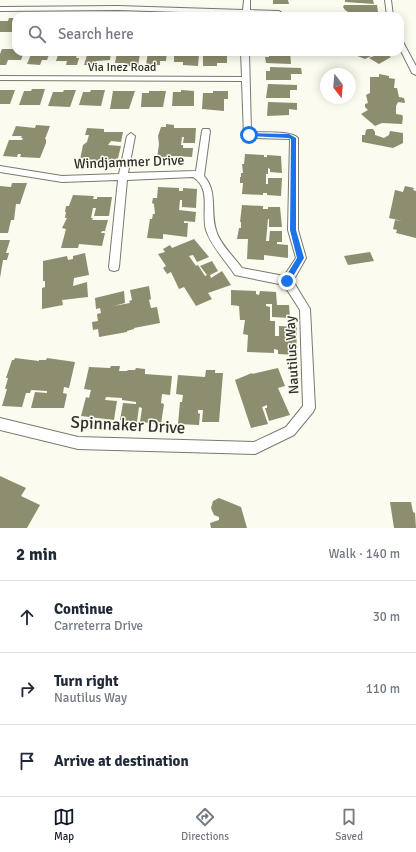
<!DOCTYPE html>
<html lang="en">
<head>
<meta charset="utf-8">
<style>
	body { margin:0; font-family:Signika,sans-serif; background:#f2f2f3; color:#1f2937 }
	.compass { position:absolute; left:320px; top:68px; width:36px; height:36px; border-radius:50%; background:#fff; box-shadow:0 2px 10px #0003; rotate:164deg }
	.stop { position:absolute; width:12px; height:12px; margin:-9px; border:3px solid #1a73e8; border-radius:50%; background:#fff }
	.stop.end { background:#1a73e8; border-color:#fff; box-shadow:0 1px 4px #0008 }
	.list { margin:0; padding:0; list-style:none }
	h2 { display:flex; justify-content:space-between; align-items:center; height:52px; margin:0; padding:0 16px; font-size:17px }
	h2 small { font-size:13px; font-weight:400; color:#747a83 }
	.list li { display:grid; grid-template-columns:26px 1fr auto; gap:12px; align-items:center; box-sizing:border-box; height:72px; padding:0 16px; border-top:1px solid #e0e1e3 }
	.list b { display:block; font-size:15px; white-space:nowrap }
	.list p { margin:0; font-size:13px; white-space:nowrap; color:#747a83 }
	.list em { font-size:13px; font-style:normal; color:#747a83 }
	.icon { flex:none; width:22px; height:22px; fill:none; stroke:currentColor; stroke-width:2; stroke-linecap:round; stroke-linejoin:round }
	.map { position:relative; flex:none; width:416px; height:528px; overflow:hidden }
	.search { position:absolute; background:#fff; box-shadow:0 2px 10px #0003; left:12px; right:12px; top:12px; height:44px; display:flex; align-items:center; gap:10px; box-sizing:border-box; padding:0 14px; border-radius:12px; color:#747a83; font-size:15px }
	.sheet { height:268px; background:#fff }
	nav { display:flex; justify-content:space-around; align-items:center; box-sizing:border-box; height:56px; border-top:1px solid #e0e1e3; background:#fff; font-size:11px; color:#747a83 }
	nav a { display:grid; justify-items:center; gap:2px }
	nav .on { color:#111827 }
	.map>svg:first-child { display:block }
	.building { fill:#8d8d6f }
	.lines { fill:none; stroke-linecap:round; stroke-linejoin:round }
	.street-casing { stroke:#79796f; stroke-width:2 }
	.street { fill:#fff; fill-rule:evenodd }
	.route { fill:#1a73e8 }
	.labels { text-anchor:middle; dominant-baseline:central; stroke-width:3; stroke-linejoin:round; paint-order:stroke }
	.far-street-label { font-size:12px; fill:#30302c; stroke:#fbfbef }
	.street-label { font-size:14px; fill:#30302c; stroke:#fbfbef }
	.near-street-label { font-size:17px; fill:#30302c; stroke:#fbfbef }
</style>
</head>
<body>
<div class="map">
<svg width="416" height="528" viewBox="0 0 416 528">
	<rect width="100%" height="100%" fill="#fbfbef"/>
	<path class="building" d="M273,0H288L289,4H273Z
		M345,0H373L374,4L345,2Z
		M344,5H377L378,12L363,13L366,16H346V15L351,14L345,10L343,7Z
		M9,18H16V23L12,32H0V21H8Z
		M2,49H16V52H24L21,60H8L6,65H0V54Z
		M32,52H50L47,60H42L40,65L27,64Z
		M59,52H78L76,58H79L77,65H66L67,61H56Z
		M88,52H111L110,60L96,61L95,65H84Z
		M148,52H167L166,61H160V65H146Z
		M269,52H290L291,64L266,63L265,57H269Z
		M361,52H382L391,57L379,64L369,58L374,56L373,55L365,59L355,55V54Z
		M117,53H140L138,66H125V63H115Z
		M174,53L199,54L198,66L183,65V62H174Z
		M203,53H227V63H217V66H203Z
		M270,67L301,68L302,74H291V80H266V71H270Z
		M379,74L389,76V78L395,79L394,88H397L399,97L404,98L405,103L398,102L396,106V114L402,115L403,117L402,124L382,123L375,126L361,114L368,110L365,107V104L368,103L366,95L370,93V77H379Z
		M268,84L297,85V90H290V98H266Z
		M32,89H45L40,105H19L24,91H31Z
		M0,90H15L10,104H0Z
		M64,90H76L70,107L48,106L53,92H63Z
		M91,90H105L101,106L79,105L83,92H90Z
		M181,90L194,91V106H172L173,92H181Z
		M113,91H135L129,109H110Z
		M149,91H166L163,107H141L142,93H149Z
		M213,91H228V99H224V111L202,109L203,93H213Z
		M268,102L297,103V110L289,109V115L267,116Z
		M166,124L174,125V128H196L195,143H183L184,137H182L181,145H183V148H193L192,157L172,156L171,159H157L159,144L158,136L161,127H166Z
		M36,125L50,126L45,139H46V143L40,158L20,157L21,154H18L17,157L3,156L9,140H22L23,138H21L22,136H12L16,126L35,128Z
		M87,128L104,129V132H123L121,142L111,141L108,145L121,146L117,162L103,161V159H100V161L80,160L83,145L87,142L89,135H85Z
		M368,129H373L375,132V135L384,138L389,135L390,131L403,133V143L393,148L362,142V135H365L366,130Z
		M245,154L264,155V157H267V155L281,156L282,173L270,172V169L268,168V174H266V184H268V178H282L281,196L267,195V193H263V195L242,194L243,183H240V177H241V173H243L242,164H244Z
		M12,183H27L20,204H16L14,220H11L8,233H0V186L11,187Z
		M405,186L414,188L413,190L416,191V238L396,233L397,230L393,229L395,220L402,221L389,218L395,190L403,192Z
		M158,187L179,188V191H183V188L197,189L196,208L182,207V200H180L179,210L196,212L195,222L184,221V223H188L187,237L163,234V239L147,238L150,219H152L153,214H155L154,204L152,203L153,198H157Z
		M73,195L94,196L93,199H97V197H112L109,216H94L96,208H93L91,218H93L92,220H108L105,231H102L101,233H105L102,246L79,244L78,248H61L66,229L62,228L67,218H65L66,212H65L66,206H69Z
		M242,205L263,206V209H268V207H280L282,227H269V219H268L266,241H269L270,231H282V242H277V244L288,245V258L264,255V260L247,259L248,239H237L239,228H241V222H240Z
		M194,239L209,257L197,262L193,255L189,256L196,266L198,265L205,276L207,275L200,266L212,261L218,271L210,275L211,278L222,271L231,285L208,293L212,299L196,306L184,287L179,289L171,272L167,274L163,268L166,266L158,254L165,252L163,249L170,245L172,248Z
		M0,240H10L6,253H9L7,260H3L0,278Z
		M370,252L374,261L348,265L344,256Z
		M85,253L89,275L74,278L73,286L87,282L88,297L62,300L63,305L42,309V288L45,287V281H43V261L67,256L68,260L73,259V256Z
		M149,286L151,299L149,300L151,308L157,307L160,323L134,328V329L127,331V332L99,337L98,329L93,330L92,322L98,321L97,314L101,313L100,308L96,309L95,298L124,291L125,303L114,306L130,303L129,301L132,300L130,290Z
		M231,290L256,291V294L259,295L260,291L276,292L277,305H289L290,318L272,317V304H266V306L270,307V321H275V336H279V326L297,327L296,355L278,354V350L274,349V353L247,352L248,335L243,334L245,320H240L239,306L231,305Z
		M15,358L39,361V360H46L47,358L75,362L69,388L64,387L63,393L67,394L64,408H31L35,392L47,393V391L31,390L30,393H26L22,407L2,406L7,389H5L8,378H6L12,360H14Z
		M111,366H120L119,371H127L128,370H135L136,368L145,369V374L172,376L170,395L162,394L161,403L164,404L161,424L140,422L142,408L139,407L137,422L120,420L123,403L136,404V402L122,400V398L106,397L105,400L117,401L114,420L81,416L86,397L89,398L91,390L84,389L89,367L110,368Z
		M278,368L285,386L278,388L290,415L269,421L265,408H267V405L262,407L268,424L251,428L235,380L252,373V374Z
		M206,370H215V373H223L219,422H202L203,410H198V413L200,414L199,425L178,424L180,402H182L183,395L176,394L178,375L205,377Z
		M0,476L26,488L21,496L40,505L27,528H0Z
		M219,498L241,507L247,528H211L210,523L219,520V517L214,515L211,508L213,501Z
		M390,502H411L413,512L415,513L416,528H394Z"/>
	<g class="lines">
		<g class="street-casing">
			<path id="street" d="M244,0H250V10L279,11L282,13L279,15L249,14V16H243V14L118,10L0,11V7L118,6L243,10Z
				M385,0H391L393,16H387Z
				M400,40L403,42L416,66V75L412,73L400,49Z
				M241,52H249L251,132C262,133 291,130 298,138V230L306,258L293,281L310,309L315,408L313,412L294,435L255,454L78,449L0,430V418L78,437L254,442L286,427L303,406L300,310L284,285L235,275C226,261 211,246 206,230C201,212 212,189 193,177L127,180L119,267L118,270L114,271L110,270L109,267L118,180L62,182L0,172V166L62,176L119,174L127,136L131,133L135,136L128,173L196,171L202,131L203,129H209L210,131L204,176C218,192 210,211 216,230C219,243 234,257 242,268L284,276L296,258L288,230L290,139L249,138L244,136L242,81L0,80V76L242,77Z"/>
		</g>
		<use href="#street" class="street"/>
	</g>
	<path class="route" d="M249,133L289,134L296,138V230L304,258L289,283L287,284L283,281L297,258L290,230L291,139L288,138L247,136V135Z"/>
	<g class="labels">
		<g class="far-street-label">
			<text x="122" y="67">Via Inez Road</text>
		</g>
		<g class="street-label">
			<text transform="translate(129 162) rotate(-2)">Windjammer Drive</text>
			<text transform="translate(292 355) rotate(-93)">Nautilus Way</text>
		</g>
		<g class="near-street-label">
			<text transform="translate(128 425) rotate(3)">Spinnaker Drive</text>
		</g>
	</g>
</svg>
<svg class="compass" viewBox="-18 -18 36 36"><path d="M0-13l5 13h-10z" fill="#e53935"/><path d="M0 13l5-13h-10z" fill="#747a83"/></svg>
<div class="stop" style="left:249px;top:135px"></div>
<div class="stop end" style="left:287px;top:281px"></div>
<div class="search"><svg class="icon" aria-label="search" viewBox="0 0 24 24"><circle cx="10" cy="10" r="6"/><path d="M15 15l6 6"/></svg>Search here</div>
</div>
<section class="sheet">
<h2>2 min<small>Walk · 140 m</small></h2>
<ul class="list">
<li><svg class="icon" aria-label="ahead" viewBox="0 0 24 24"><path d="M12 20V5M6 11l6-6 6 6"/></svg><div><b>Continue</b><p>Carreterra Drive</p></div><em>30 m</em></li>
<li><svg class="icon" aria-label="right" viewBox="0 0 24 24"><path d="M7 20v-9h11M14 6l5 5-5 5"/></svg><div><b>Turn right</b><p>Nautilus Way</p></div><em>110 m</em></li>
<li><svg class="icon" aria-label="arrive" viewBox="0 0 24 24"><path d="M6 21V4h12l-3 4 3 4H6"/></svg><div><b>Arrive at destination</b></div></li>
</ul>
</section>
<nav>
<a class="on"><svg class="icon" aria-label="map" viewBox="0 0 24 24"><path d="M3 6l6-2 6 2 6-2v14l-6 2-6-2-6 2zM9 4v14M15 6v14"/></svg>Map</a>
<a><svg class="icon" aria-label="directions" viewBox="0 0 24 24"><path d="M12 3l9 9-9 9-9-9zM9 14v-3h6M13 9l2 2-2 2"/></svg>Directions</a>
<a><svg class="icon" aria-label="saved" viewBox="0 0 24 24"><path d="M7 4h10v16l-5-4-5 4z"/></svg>Saved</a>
</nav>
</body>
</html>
